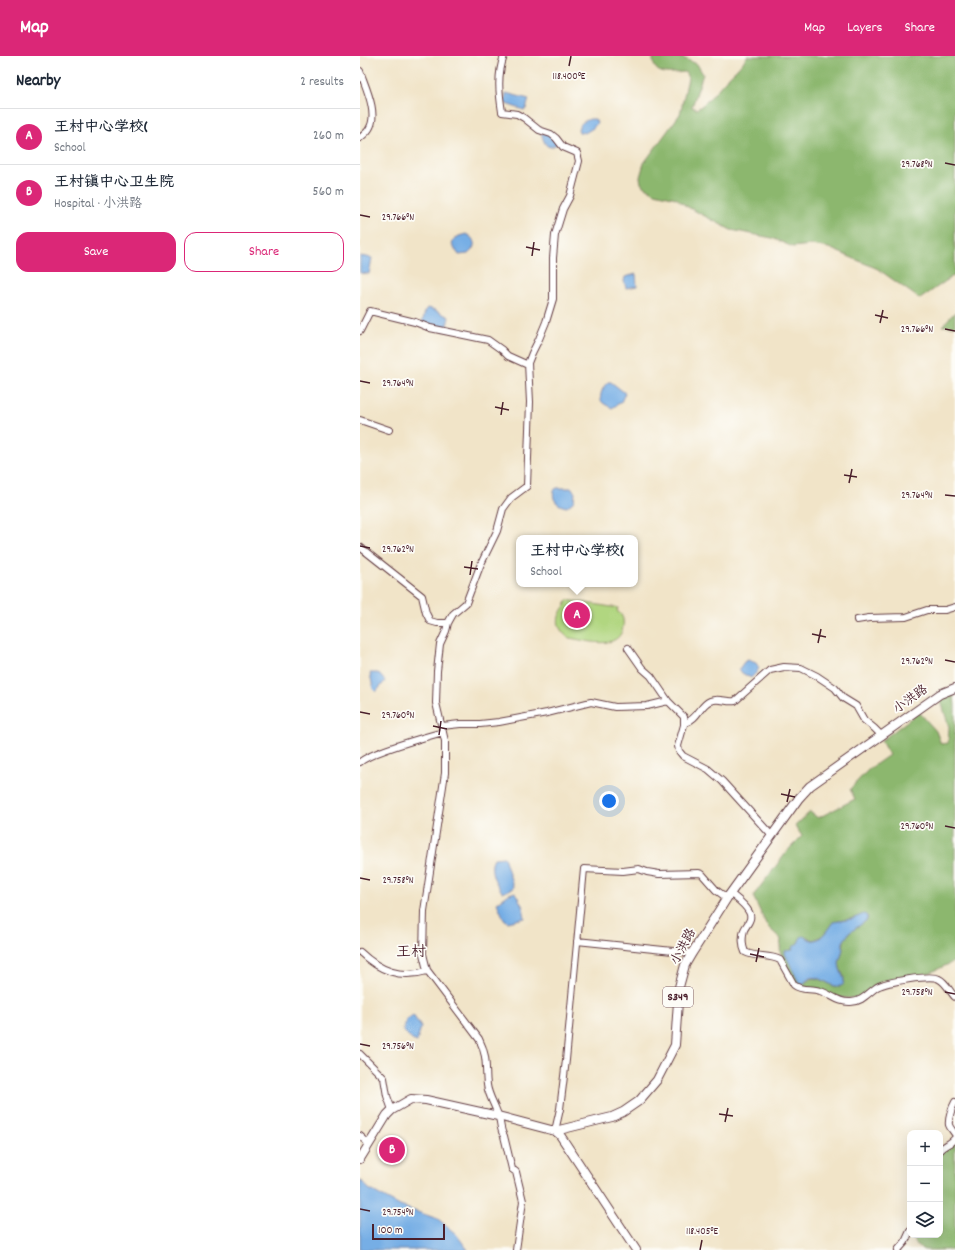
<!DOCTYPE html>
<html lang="en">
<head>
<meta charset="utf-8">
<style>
	body { margin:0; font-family:Dekko,"LXGW WenKai TC",sans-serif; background:#f6f6f7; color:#1f2937 }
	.controls { position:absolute; right:12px; bottom:12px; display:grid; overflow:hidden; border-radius:8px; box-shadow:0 4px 16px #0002 }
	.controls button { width:36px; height:36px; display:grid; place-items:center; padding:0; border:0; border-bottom:1px solid #e0e1e3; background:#fff; color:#1f2937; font:20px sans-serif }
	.scale { position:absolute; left:12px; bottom:10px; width:73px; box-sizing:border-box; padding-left:4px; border:2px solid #4a1f2b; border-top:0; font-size:11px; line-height:14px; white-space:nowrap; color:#4a1f2b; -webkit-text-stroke:3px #fdfcf7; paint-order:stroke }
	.you { position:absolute; left:249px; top:745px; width:14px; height:14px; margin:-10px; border:3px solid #fff; border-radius:50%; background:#1a73e8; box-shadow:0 0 0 6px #1a73e833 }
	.badge { display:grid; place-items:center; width:26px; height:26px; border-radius:50%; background:#db2777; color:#fff; font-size:13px; font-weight:700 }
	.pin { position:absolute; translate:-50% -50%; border:2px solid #fff; box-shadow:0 1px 4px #0006 }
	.popup { position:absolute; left:156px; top:479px; width:122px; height:52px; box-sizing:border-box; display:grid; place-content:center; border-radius:8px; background:#fff; filter:drop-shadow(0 1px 3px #0005); font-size:13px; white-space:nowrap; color:#747a83 }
	.popup b { font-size:15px; color:#1f2937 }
	.popup::after { content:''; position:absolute; left:50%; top:100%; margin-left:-8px; border:8px solid transparent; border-top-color:#fff }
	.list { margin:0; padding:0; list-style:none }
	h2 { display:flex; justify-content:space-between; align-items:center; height:52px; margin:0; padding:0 16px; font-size:17px }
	h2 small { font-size:13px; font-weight:400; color:#747a83 }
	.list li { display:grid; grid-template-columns:26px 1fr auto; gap:12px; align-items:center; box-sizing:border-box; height:56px; padding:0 16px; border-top:1px solid #e0e1e3 }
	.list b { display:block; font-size:15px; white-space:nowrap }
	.list p { margin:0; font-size:13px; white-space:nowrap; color:#747a83 }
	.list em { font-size:13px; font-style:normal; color:#747a83 }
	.actions { display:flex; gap:8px; padding:12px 16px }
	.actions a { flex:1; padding:9px 0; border:1px solid #db2777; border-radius:12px; text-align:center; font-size:14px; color:#db2777 }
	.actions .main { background:#db2777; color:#fff }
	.icon { flex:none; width:22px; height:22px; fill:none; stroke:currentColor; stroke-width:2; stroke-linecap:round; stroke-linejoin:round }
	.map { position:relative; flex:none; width:595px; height:1194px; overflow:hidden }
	header { display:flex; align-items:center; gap:24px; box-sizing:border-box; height:56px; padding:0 20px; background:#db2777; color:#fff }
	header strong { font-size:19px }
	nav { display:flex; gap:22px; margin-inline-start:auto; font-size:14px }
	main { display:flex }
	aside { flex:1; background:#fff }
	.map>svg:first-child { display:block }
	.green { fill:#b1d680; stroke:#7e7a56 }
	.forest { fill:#8cb76e; stroke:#6b6b4c; fill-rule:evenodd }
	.water { fill:#76aee5; stroke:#606688 }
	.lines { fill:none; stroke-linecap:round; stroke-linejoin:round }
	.minor-casing { stroke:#633d43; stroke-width:8 }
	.major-casing { stroke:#633d43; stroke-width:10 }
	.minor { stroke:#fff; stroke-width:6 }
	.major { stroke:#fff; stroke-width:8 }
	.ticks { fill:none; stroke:#4a1f2b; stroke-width:1.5 }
	.labels { text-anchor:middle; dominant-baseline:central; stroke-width:3.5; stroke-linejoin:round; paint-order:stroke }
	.shield { fill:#fdfcf7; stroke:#806168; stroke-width:1 }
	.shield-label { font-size:12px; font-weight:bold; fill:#4a1f2b }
	.street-label { font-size:13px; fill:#4a1f2b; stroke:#fdfcf7 }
	.quarter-label { font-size:15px; fill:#4a1f2b; stroke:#fdfcf7 }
	.ticks-label { font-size:10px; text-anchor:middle; fill:#4a1f2b; stroke:#fdfcf7; stroke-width:3.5; stroke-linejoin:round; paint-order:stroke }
</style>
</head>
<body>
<header>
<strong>Map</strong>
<nav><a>Map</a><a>Layers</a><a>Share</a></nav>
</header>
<main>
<aside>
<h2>Nearby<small>2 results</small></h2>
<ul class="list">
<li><span class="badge">A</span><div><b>王村中心学校(</b><p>School</p></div><em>260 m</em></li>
<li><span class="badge">B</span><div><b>王村镇中心卫生院</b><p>Hospital · 小洪路</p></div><em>560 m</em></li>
</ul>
<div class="actions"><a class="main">Save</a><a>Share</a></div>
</aside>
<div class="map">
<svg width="595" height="1194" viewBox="0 0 595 1194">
	<rect width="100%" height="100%" fill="#fdfcf7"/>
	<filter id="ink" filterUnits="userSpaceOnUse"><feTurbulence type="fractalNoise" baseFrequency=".025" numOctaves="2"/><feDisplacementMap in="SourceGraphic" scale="8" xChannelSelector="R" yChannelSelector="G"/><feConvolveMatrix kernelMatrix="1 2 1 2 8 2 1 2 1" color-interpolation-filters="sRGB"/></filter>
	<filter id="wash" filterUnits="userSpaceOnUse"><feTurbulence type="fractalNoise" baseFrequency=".012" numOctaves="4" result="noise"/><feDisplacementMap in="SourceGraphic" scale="16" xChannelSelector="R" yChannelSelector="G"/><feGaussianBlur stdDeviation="0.9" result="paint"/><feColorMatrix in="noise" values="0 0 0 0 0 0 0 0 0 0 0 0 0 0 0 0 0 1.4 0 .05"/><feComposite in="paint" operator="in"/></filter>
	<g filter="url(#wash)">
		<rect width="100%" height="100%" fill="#f1e4c8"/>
		<path class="green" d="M207,544L258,552L257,555C263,559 264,564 263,571C259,596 225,584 209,582C200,576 195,566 201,556C203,551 206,550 207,544Z"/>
		<path class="forest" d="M293,0H318L337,8L343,18L332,51L337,53C348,46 355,36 364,26C372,17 381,11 387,0H595V221L593,220L560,243L518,213L469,192L451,189L433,191L412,182L371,174L326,150L316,142L295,137L283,130L281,127L280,121L284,107L320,58L328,22L325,16C311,17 292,22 293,0Z
			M595,256V270H582Z
			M593,636L595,649V905L570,917L522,925L500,940L494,942H487L476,941L437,929L433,924L420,896L421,883L407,870L393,840L429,793L442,780L435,770L450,756L458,762L495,743L490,733L509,713L529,699L521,685L559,656L576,675L581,688L588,687L589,671L580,642ZM506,859L508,862L507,864L489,877L484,884L483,893L479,907L480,913L484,921L479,931C466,930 458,915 445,927L425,898L433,894L432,892L438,887L440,883L447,881L453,884C464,881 467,874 473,866L490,863Z
			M595,1087V1194C587,1194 571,1194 565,1194C558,1192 552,1185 553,1179H580V1098L583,1094Z"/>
		<path class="water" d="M146,37L169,43L166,53L164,54L146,48L145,46Z
			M230,63H235L237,67L233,72L225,77L219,76L218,73C220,67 224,65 230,63Z
			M181,77L188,78L198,87L192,91C184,91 184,84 181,77Z
			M106,178C116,183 117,191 108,198L99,199L92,189L93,184L99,180Z
			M0,200L12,202L9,218L0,217Z
			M276,218L277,230L266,232L264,225L265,221Z
			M68,252L75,254L89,261L86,275L62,267L65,256Z
			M248,326H251L265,337L261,346L252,352C249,350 242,348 241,344C239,339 244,329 248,326Z
			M197,432H212L215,437L214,445L207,451C198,450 191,444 194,434Z
			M388,604L396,607L399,612L396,617L391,622L382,617L379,613L384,606Z
			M10,617H18L25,625L16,636L13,633Z
			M144,801L153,830V832L143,837C135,827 128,814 134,802Z
			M155,836L163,851L165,862L148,866L144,863L137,847L149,838Z
			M504,858L507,860V864L489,877L483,886V893L479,907L480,913L484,923L483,929C472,935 463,919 451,922C448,923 445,926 443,928L439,927L425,898V895L433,894L432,892L438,887L441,881L443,880C446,881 448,883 452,884C461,886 469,871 473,866L492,863Z
			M53,959L61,971L57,986L52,984L43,975L46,964Z
			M0,1123L9,1133L40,1150L78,1163L96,1178L108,1194H0Z"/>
	</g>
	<g filter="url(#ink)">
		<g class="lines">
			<g class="minor-casing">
				<path id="minor" d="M0,15C5,30 19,58 9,73C7,77 3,79 0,82
					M0,275L10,255L55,266L70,272L128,284L142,294L148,300L168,309
					M0,364L29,374
					M0,491L62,540L66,557L70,565L77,567H88L93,558L106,547L120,510L137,475L143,453L151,442L167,430L170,346L168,307L172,297L179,283L186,266L193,243V202L195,179L203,153L210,140L219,105L217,97L203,91L196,82L191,78L179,74L164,62L157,58L142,56C139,37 137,19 144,0
					M497,564L509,562L546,561L567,554H585L595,551
					M88,567L86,575L80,588L77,615L76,647L85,685V717L64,855L63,898L67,914L119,983C128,1001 125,1010 127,1029C128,1039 136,1051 139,1062C141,1068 140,1074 144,1080L152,1113L156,1116L163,1145L156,1194
					M268,592L282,612L291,620L308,645L324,661V669L318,690L319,695L323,700L348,713L362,725L412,780
					M325,667C338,663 340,649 350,645C359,641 367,647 375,645L410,614L424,611L441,612L457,620L475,632L483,642L496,650L504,664L514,672L522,680
					M82,670L100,668H120L139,666L187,657L231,646L255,651L287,650L308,645
					M0,706C13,695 65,681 83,676
					M371,838C377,843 385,848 389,856C393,863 387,868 384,874C382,880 382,890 385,896C396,902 409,898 420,904L434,929C441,935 451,932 460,935C471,938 478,947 491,946C502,946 508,937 517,931C526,926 571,918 579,923C586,926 590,936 595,941
					M217,885L332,897
					M0,896C20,915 40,923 67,915
					M0,998L24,1022L27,1040L32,1054
					M595,1046C592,1051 588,1063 589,1069C590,1072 593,1075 595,1078
					M195,1075L200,1053L206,1004L224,813L263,815L279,813L287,816L299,818L339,817L342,818L356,834L367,842
					M0,1080L9,1088
					M580,1094C584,1089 591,1088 595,1082
					M538,1194L545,1186L550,1175"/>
			</g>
			<g class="major-casing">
				<path id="major" d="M195,1075L200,1079L276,1194
					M0,1103L27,1059L32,1054L51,1043L66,1044L138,1060L195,1075L252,1061L263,1056L279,1045L297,1024L315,989L319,931L325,909L332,897L367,842L439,742L450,730L580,638L595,632"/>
			</g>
			<use href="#minor" class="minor"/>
			<use href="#major" class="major"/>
		</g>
	</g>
	<path class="ticks" d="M209,10L211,0M585,107L595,109M0,159L10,161M166,191L180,194M172,200L174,186M515,259L528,262M520,267L523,254M585,273L595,275M0,325L10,327M135,351L149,354M141,359L143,346M484,419L497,421M489,427L492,413M585,439L595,440M0,490L10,492M104,511L118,513M110,519L112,505M452,578L466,581M458,587L461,573M585,604L595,606M0,656L10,658M73,670L87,673M79,679L81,665M421,738L435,741M427,746L430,733M585,770L595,772M0,822L10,824M390,898L404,901M396,906L399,892M585,936L595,938M0,988L10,990M359,1058L373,1060M365,1066L368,1052M0,1153L10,1155M340,1194L342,1184"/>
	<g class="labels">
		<rect class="shield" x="303" y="931" width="30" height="20" rx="3"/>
		<g class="shield-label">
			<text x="318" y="941">S349</text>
		</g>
		<g class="street-label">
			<text transform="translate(551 644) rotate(-36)">小洪路</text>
			<text transform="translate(324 891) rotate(-62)">小洪路</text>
		</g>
		<g class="quarter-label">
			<text x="51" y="897">王村</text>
		</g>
	</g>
	<g class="ticks-label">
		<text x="209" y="23">118.400°E</text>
		<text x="557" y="111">29.768°N</text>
		<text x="38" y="164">29.766°N</text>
		<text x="557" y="276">29.766°N</text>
		<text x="38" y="330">29.764°N</text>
		<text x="557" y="442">29.764°N</text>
		<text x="38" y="496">29.762°N</text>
		<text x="557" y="608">29.762°N</text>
		<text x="38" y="662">29.760°N</text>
		<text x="557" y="773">29.760°N</text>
		<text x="38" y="827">29.758°N</text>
		<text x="557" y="939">29.758°N</text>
		<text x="38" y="993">29.756°N</text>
		<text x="38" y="1159">29.754°N</text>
		<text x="342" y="1178">118.405°E</text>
	</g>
</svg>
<div class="controls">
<button>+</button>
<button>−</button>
<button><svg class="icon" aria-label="layers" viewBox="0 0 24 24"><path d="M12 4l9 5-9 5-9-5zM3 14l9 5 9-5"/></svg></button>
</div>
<div class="scale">100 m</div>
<div class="you"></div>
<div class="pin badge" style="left:217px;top:559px">A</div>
<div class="popup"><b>王村中心学校(</b>School</div>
<div class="pin badge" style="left:32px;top:1094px">B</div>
</div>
</main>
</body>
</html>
